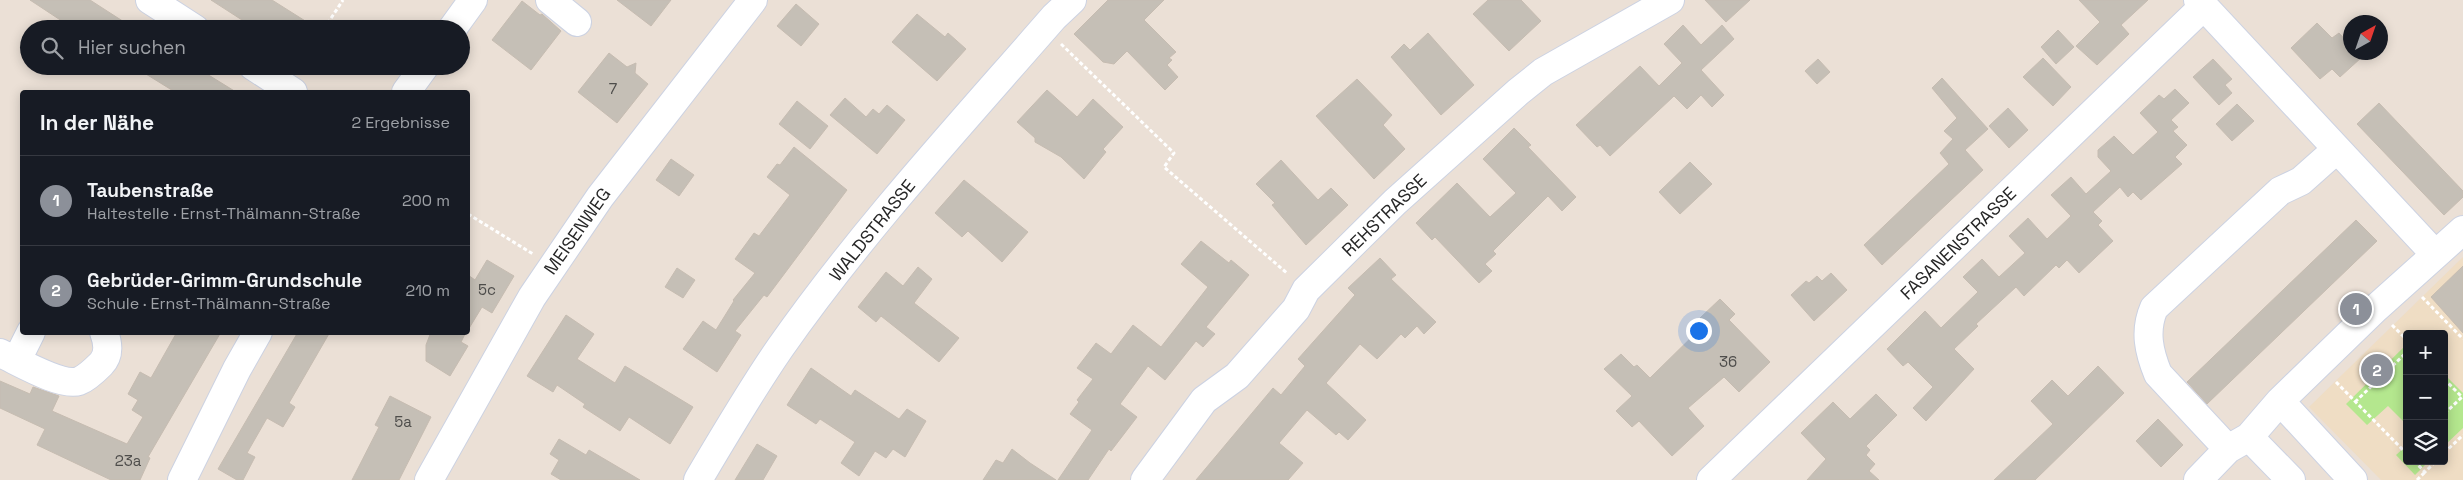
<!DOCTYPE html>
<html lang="de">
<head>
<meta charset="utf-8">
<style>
	body { margin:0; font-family:"Space Grotesk",sans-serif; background:#242831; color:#f1f3f6 }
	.controls { position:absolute; right:15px; bottom:15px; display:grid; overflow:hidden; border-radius:5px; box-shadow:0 2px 12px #0003 }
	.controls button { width:45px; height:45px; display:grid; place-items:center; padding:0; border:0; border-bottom:1px solid #363941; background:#171b24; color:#f1f3f6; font:25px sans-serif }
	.compass { position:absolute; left:2343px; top:15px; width:45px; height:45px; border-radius:50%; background:#171b24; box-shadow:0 2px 12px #0003; rotate:40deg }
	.you { position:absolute; left:1698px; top:330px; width:18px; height:18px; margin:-12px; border:4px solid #fff; border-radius:50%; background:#1a73e8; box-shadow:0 0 0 8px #1a73e833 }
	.badge { display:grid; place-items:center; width:32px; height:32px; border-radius:50%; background:#8c9099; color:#fff; font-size:16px; font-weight:700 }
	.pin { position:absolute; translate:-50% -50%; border:2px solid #fff; box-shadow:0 1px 5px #0006 }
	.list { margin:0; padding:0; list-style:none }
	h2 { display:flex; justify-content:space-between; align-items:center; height:65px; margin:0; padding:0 20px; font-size:21px }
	h2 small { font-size:16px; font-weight:400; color:#9ea1a6 }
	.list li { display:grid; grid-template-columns:32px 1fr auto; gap:15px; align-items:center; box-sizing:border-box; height:90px; padding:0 20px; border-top:1px solid #363941 }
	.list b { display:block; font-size:19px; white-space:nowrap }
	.list p { margin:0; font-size:16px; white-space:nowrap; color:#9ea1a6 }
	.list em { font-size:16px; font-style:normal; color:#9ea1a6 }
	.icon { flex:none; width:28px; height:28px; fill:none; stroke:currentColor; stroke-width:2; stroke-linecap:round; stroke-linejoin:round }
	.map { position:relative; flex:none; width:2463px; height:480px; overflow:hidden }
	.search { position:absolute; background:#171b24; box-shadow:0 2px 12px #0003; left:20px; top:20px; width:450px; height:55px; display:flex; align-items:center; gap:12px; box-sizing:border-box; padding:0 18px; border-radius:28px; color:#9ea1a6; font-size:19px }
	.panel { position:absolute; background:#171b24; box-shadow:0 2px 12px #0003; left:20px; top:90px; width:450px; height:245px; border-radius:5px }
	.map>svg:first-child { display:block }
	.education { fill:#efddc4; fill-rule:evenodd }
	.green { fill:#b4e78e }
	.building { fill:#c5bfb6; stroke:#c6bcb1 }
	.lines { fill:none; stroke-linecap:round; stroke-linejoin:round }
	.minor-casing { stroke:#ccd2e2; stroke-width:30 }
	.path { stroke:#fff; stroke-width:3; stroke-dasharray:4 2.5; stroke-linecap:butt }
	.minor { stroke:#fff; stroke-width:28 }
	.labels { text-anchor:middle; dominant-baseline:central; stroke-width:5; stroke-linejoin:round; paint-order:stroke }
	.number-label { font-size:15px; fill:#4e4d4b }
	.street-label { font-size:18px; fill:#272727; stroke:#fff }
</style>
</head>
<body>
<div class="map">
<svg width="2463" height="480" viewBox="0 0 2463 480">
	<rect width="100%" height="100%" fill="#ebe0d6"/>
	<path class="education" d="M2463,257V480H2381L2309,407ZM2407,334H2444V461H2407Z"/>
	<path class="green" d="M2407,344V425L2388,406L2367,425L2346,404Z
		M2444,374L2463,393V428L2444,446Z
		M2407,445V461H2429L2415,475L2396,455Z"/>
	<path class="building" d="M30,0H90L135,29H74Z
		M211,0H272L318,29H256Z
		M617,0H671L651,26Z
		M1108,0H1164L1144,20L1176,52L1169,58L1172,60L1167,65L1178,77L1165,90L1127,51L1114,64L1103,62L1074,34Z
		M1488,0H1521L1541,21L1509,51L1473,14Z
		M1705,0H1750L1726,22Z
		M2079,0H2148L2121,25L2129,34L2097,65L2076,46L2100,22Z
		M522,1L540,15L542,14L561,31L531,70L492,40Z
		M796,4L819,24L801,46L777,26Z
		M917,14L945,37L948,33L966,49L937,81L892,42Z
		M2317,23L2332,38L2339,33L2350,45V52H2358L2362,57L2340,77L2332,69L2320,79L2291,48Z
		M1683,25L1701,45L1722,25L1734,39L1701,70L1724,95L1712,107L1701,95L1687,109L1674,96L1610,156L1600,145L1597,147L1576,125L1640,66L1659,86L1682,63L1664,44Z
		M2058,30L2074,47L2056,64L2041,47Z
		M1428,33L1474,85L1441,115L1391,57L1404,44L1410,50Z
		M609,53L627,67L636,63L635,73L648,84L617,123L578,92Z
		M2043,58L2071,87L2053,106L2023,77Z
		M1818,59L1830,72L1817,84L1805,71Z
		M2213,59L2232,79L2225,85L2232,93L2219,105L2193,77Z
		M133,66H194L236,92H175Z
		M1942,78L1988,129L1965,150L1983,170L1882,265L1864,245L1949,164L1940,153L1953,139L1944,131L1957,118L1932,88Z
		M1357,79L1392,115L1383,125L1405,149L1374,179L1316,116Z
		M2175,89L2189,103L2171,120L2178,127L2173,131L2187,145L2175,157L2182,164L2141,200L2133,192L2128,197L2120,187L2093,212L2102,221L2098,225L2113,241L2079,273L2067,260L2059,268L2056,265L2024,296L2016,287L1976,324L1978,326L1954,349L1974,369L1926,421L1913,408L1933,387L1908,362L1903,366L1887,349L1925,311L1941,328L1978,292L1963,277L1982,259L1999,277L2025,253L2009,236L2028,218L2047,239L2071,216L2051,195L2071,177L2086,194L2111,171L2098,157V150L2114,136L2133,155L2158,132L2140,113L2159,95L2164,99Z
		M1047,90L1077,117L1093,99L1123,127L1103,149L1106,152L1084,179L1061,157L1035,142V138L1017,122Z
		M845,98L866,117L873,109L879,114L887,105L905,120L877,154L830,115Z
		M797,101L828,126L810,149L779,124Z
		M2379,103L2463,191V197L2444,215L2357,124Z
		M2237,104L2254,121L2232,141L2216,124Z
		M2008,108L2028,130L2009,148L1989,126Z
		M1514,128L1531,145L1528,147L1576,197L1562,211L1548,196L1493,251L1496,254L1485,264L1492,271L1479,283L1435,237L1432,240L1416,223L1457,183L1490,217L1516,193L1483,159Z
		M794,147L847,190L767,297L764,295L735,331L741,335L717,372L683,349L703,321L716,330L734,301L733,300L755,273L735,259L754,233L759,236L790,195L767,177L777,164L780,165Z
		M671,159L694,175L679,196L656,180Z
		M1281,160L1318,200L1331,188L1348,205L1306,245L1272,205L1275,203L1256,184Z
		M1690,162L1712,184L1680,214L1659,192Z
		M964,180L1028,232L1002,262L968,231L962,237L935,213Z
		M2356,220L2377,241L2207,404L2187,382Z
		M1201,241L1229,263L1231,260L1249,275L1206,327L1215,334L1203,347L1196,341L1165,380L1148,366L1120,404L1137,417L1111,451L1109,449L1088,480H1058L1092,430L1070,414L1079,402L1077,400L1093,379L1077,368L1096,343L1111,354L1133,325L1161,347L1208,287L1181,264Z
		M1380,258L1396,275L1391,279L1436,322L1424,334L1417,326L1405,338L1401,334L1377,359L1360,344L1326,383L1366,420L1348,440L1339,432L1336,435L1307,410L1279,443L1303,463L1288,480H1196L1273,388L1281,395L1305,366L1298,359L1355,295L1348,288Z
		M487,260L514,276L492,313L482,307L468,330V275L475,280Z
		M2463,266V333L2431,297Z
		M918,267L932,279L914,303L959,338L939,362L881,316L876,322L858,307L886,272L903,286Z
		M677,268L695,280L683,298L665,287Z
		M1831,273L1847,290L1814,321L1791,295L1806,281L1809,283L1817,276L1822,281Z
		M1720,299L1735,314L1729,320L1770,362L1739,392L1724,377L1688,408L1704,426L1672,456L1639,421L1632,427L1616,411L1632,396L1604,369L1621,354L1634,367L1637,365L1650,378L1705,324L1700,318Z
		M566,315L594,334L577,359L615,383L625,366L693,407L670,444L629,417L620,431L583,407L585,404L557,385L553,392L527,376Z
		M177,332H221L148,457L150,458L140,480H111L37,445L45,429L0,408V381L30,394L33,387L59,396L52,411L127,444L143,417L132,410L138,400L128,394L140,372L151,378Z
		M298,332H330L289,403L295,407L283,427L267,418L247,453L255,457L243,480H237L218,469Z
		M431,332H466L461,342L468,346L450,376L426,361V345Z
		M2098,366L2124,393L2035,480H1994L2053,424L2031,401L2052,380L2068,396Z
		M811,368L851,396L855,390L899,419L907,409L926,421L905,457L893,449L886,458L875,451L859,476L841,463L855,442L820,419L816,424L787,405Z
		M1876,394L1897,415L1866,446L1870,450L1866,455L1875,464L1869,471L1879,480H1807L1826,459L1801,433L1833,402L1850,419Z
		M390,396L431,417L399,480H352L379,427L375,425Z
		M2158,419L2183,445L2161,467L2136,441Z
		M559,439L586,455L589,450L640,480H561L551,474L559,460L550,454Z
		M757,444L777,456L763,480H735Z
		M1012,449L1030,463L1056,480H983L996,460L1003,463Z"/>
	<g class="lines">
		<g class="minor-casing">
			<path id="minor" d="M150,0L195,29
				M550,0L577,22
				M2198,0L2435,254
				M452,29L473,0
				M253,66L293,92
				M406,92L425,66
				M0,353C18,361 61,387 79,381C87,378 95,370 101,364C110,355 108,343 104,332
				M17,360L31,332
				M2280,401L2353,480
				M2249,437L2291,480
				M2228,449L2158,374C2149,352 2144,331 2154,308L2280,191L2301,181L2337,149
				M182,480L237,369L258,332
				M429,480L532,297L600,197L753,0
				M698,480C724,436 751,390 780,348C862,231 960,125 1054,17L1072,0
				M1145,480L1204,400L1237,376L1296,309L1306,290L1395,202L1518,92L1543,72L1670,0
				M1711,480L2204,6
				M2198,480L2228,449L2249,437L2280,401L2376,308L2463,230"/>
		</g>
		<path class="path" d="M324,29L343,0
			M1061,44L1174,153L1164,167L1288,274
			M468,214L533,254
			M2422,297L2463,339
			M2392,325L2407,340
			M2444,379L2462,397L2444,414
			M2336,382L2407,454
			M2355,402L2407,352
			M2444,453L2463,435
			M2414,461L2425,472L2436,461
			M2417,480L2425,472"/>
		<use href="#minor" class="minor"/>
	</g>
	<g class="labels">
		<g class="number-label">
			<text x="613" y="88">7</text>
			<text x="487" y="289">5c</text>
			<text x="1728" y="361">36</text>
			<text x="403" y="421">5a</text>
			<text x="128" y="460">23a</text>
		</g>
		<g class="street-label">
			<text transform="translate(1384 215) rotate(-44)">REHSTRASSE</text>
			<text transform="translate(872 230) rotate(-51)">WALDSTRASSE</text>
			<text transform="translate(577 231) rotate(-55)">MEISENWEG</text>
			<text transform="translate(1958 243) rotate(-44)">FASANENSTRASSE</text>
		</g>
	</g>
</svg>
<div class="controls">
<button>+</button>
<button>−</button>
<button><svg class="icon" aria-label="layers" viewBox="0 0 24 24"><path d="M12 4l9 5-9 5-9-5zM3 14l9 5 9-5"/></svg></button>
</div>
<svg class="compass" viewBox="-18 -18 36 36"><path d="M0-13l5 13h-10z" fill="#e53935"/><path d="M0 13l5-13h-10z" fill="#9ea1a6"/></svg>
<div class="you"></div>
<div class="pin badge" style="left:2356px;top:309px">1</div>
<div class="pin badge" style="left:2377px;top:370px">2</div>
<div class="search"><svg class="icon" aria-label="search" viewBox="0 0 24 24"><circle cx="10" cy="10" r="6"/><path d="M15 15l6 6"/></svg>Hier suchen</div>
<section class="panel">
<h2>In der Nähe<small>2 Ergebnisse</small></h2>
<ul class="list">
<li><span class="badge">1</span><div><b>Taubenstraße</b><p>Haltestelle · Ernst-Thälmann-Straße</p></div><em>200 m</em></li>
<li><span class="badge">2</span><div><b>Gebrüder-Grimm-Grundschule</b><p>Schule · Ernst-Thälmann-Straße</p></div><em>210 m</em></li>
</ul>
</section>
</div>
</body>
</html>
